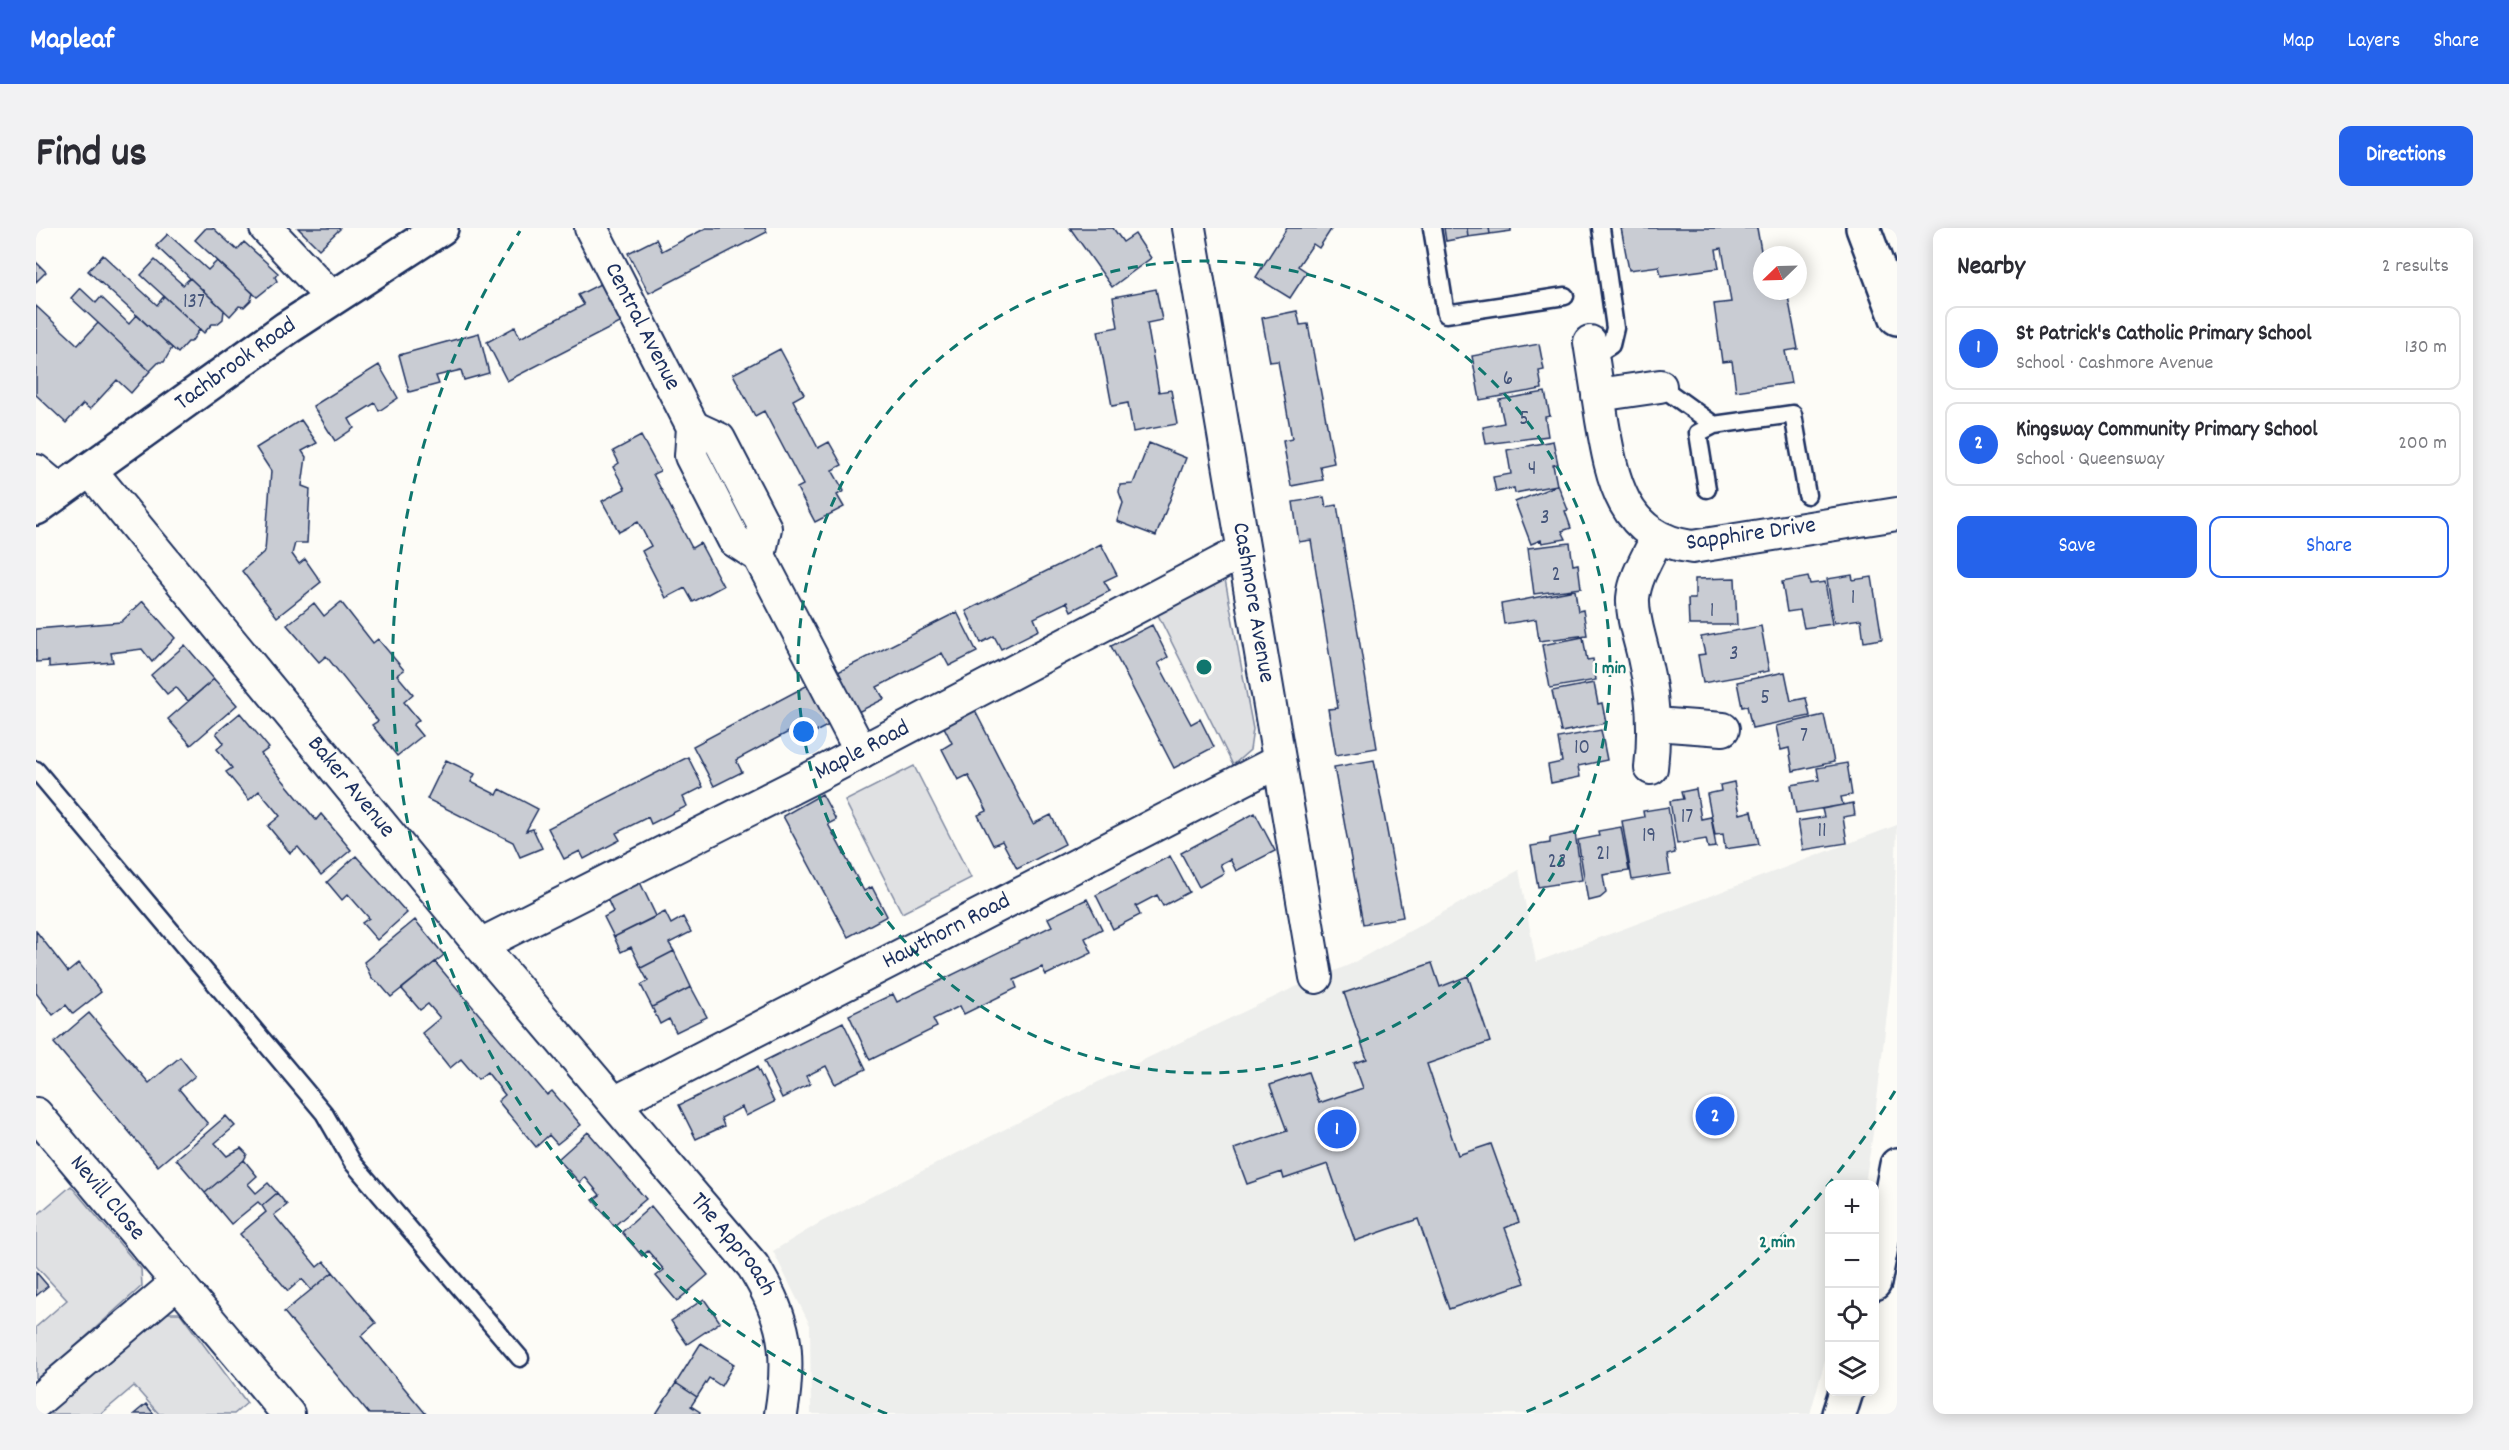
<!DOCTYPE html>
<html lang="en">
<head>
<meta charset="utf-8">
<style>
	body { margin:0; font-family:Dekko,sans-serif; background:#f2f2f3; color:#2b2b33 }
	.controls { position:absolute; right:18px; bottom:18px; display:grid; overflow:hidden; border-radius:12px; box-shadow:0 3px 15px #0003 }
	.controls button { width:54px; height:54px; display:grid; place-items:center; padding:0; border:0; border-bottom:2px solid #e1e1e2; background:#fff; color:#2b2b33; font:30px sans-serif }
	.compass { position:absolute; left:1717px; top:18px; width:54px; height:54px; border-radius:50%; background:#fff; box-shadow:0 3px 15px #0003; rotate:247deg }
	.you { position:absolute; left:768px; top:504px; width:21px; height:21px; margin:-15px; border:4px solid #fff; border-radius:50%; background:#1a73e8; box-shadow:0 0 0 9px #1a73e833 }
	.badge { display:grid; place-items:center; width:39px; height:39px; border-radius:50%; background:#2563eb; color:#fff; font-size:20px; font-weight:700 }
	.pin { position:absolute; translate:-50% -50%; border:3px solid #fff; box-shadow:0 2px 6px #0006 }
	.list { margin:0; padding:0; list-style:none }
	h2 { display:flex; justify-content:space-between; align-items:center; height:78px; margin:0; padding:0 24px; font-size:26px }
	h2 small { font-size:20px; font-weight:400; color:#7c7c81 }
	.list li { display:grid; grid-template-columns:39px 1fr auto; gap:18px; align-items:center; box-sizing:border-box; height:84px; margin:0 12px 12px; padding:0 12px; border:2px solid #e1e1e2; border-radius:12px }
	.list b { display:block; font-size:22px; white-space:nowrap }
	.list p { margin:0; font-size:20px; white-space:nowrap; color:#7c7c81 }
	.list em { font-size:20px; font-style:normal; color:#7c7c81 }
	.actions { display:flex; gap:12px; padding:18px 24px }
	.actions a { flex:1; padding:14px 0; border:2px solid #2563eb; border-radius:12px; text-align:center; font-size:21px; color:#2563eb }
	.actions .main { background:#2563eb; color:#fff }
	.icon { flex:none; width:33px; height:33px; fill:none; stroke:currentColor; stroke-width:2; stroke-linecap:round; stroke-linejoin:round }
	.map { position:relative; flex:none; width:1861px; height:1186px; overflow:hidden; border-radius:12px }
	header { display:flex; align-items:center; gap:36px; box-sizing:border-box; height:84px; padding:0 30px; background:#2563eb; color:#fff }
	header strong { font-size:28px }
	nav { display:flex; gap:33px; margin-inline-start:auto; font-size:21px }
	.intro { display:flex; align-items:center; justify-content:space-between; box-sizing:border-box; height:144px; padding:0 36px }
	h1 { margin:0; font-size:42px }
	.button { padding:15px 27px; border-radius:12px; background:#2563eb; color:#fff; font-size:21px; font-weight:700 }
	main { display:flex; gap:36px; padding:0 36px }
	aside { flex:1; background:#fff; border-radius:12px; box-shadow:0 3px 15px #0003 }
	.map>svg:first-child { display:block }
	.built { fill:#edeeec }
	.green { fill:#e0e1e3; stroke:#7e88a0; stroke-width:1.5 }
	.building { fill:#c9ccd3; stroke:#1b2f5e; stroke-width:1.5 }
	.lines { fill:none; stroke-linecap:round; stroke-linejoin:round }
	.service-casing { stroke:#1b2f5e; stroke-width:21 }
	.minor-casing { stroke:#1b2f5e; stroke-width:36 }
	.tertiary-casing { stroke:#1b2f5e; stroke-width:38 }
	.secondary-casing { stroke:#1b2f5e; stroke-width:38 }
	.service { stroke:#fdfcf7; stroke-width:16 }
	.minor { stroke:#fdfcf7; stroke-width:32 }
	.tertiary { stroke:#fdfcf7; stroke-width:33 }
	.secondary { stroke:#fdfcf7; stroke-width:33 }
	.ring { fill:none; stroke:#0f766e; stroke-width:3; stroke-dasharray:10 8 }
	.labels { text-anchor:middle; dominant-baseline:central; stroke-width:5; stroke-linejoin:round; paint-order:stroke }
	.number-label { font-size:21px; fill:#46567b }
	.street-label { font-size:24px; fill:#1b2f5e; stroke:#fdfcf7 }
	.centre { fill:#0f766e; stroke:#fdfcf7; stroke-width:3 }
	.ring-label { font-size:18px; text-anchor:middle; font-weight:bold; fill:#0f766e; stroke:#fdfcf7; stroke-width:5; stroke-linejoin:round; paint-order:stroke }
</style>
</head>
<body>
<header>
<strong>Mapleaf</strong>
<nav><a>Map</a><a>Layers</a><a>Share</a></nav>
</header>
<div class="intro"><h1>Find us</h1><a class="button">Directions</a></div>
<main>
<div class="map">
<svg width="1861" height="1186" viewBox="0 0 1861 1186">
	<rect width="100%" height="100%" fill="#fdfcf7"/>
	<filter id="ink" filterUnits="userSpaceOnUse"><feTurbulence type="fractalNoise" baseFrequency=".0167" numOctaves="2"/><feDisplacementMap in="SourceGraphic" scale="12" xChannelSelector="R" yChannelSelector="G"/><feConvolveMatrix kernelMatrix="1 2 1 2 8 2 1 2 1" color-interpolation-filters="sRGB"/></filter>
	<g filter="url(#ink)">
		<path class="built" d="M1861,597L1856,743L1837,905L1829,956H1794L1793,1118L1774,1186H775L774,1097L737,1023L785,994L1072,849L1257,760L1313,737L1483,642L1500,734Z"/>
		<path class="green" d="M1184,346L1189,351L1217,501L1214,522L1197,537L1119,381Z
			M878,538L935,650L866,685L809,573Z
			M35,958L105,1041L106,1058L0,1154V1099L31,1072L0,1038V988Z
			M123,1085H144L211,1175L198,1186H123L98,1158L65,1186H6Z"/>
		<path class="building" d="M170,0H177L201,22L208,14L242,45L239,49L241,53L221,69L159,12Z
			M262,0H302L304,1L283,21Z
			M670,0H729L731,4L613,65L592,25L620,11L626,23Z
			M1034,0H1077L1087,14L1099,6L1115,30L1076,59Z
			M1251,0H1296L1283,20L1277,16L1262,38L1271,44L1254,70L1220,49Z
			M1408,0H1431L1432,9L1410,13Z
			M1431,0H1453L1454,6L1432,9Z
			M1453,0H1475V3L1454,6Z
			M1585,0H1721L1726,28V63H1732L1733,66L1751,63L1762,121L1749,123L1755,155L1700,163L1696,133L1686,134L1678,76L1695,74L1686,20L1680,21L1683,40L1625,48L1623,38L1593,42Z
			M132,6L172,42L181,33L217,65L215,72L208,79L203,78L194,88L120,18Z
			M67,27L121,77L128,68L164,101L155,114H152L142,125L52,43Z
			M119,32L147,57L154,50L188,82L187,91L181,96H176L168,105L105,47Z
			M0,34L10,44L0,54Z
			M566,55L586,94L471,153L451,114L479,99L484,110L548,77L542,67Z
			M44,60L60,75L65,69L93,96L101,87L136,120L128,134H123L114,143L35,70Z
			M1120,61L1126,92L1111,95L1123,164L1135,162L1141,196L1097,204L1092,175L1076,178L1062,103L1082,99L1077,69Z
			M0,78L42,117L62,95L114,143L95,165L81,152L54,181L47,176L30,195L0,167Z
			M1261,83L1264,97L1272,96L1298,235L1284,238L1287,252L1255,258L1247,213L1256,211L1242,133L1234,134L1226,90Z
			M443,105L453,145L428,152L425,142L400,148L403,156L373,164L363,127Z
			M1503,116L1508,142L1503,143L1506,161L1444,172L1436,128Z
			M744,121L768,166L757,172L782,220L793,214L806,237L796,242L808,263L801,267L808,279L779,294L761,260L767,257L728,183L719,188L697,146Z
			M343,137L362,170L343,183L339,175L313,191L318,200L299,213L277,178Z
			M1509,164L1514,188L1509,189L1512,208L1450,216L1447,199L1468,195L1463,172Z
			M265,192L281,215L266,223L270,229L266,258L274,261L271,315H259L256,326L263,336L269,331L285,354L241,389L206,343L229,323L235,243L220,220Z
			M605,208L624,243L617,246L656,320L664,315L687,358L657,374L649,360L630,370L606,323L615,318L602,294L583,304L566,273L589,261L577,239L583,235L577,223Z
			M1517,213L1522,236L1517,237L1521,257L1479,265L1478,260L1460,264L1457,249L1475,246L1471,222Z
			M1113,215L1150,230L1120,308L1081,293L1087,275L1083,264L1084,257L1097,256Z
			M1522,257L1532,282L1529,283L1535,300L1526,303L1530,311L1506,315L1505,312L1495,316L1479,274Z
			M1288,269L1290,279L1301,277L1341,520L1300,527L1292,481L1302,480L1275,312L1263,314L1257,274Z
			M1534,315L1537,337L1542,336L1545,360L1498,366L1492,320Z
			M1065,316L1081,347L1068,353L1074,363L1035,383L1031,374L998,390L1003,402L965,421L958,408L945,415L930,383Z
			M1816,347L1817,352L1836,349L1846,411L1828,414L1825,391L1798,395L1791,351Z
			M1772,349L1774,356L1789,354L1796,396L1768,400L1764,382L1751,384L1746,354Z
			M1699,350L1701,397H1653L1652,371H1659V351Z
			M1539,362L1542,383L1547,382L1551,407L1503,413L1500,391L1468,396L1465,376Z
			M107,373L139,410L116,434L106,421L75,425L77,434L13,439V433L0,434V401L85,394Z
			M305,374L337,415L342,411L368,442L361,447L377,466L368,474L383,492L377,497L386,508L361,528L336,497L342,493L290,428L283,434L251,397L278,375L288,388Z
			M921,384L941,424L913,438L906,425L841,459L848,471L818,486L798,446Z
			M1116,397L1132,429L1122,435L1155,496L1164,491L1178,519L1138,540L1075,418Z
			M1725,398L1733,443L1667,455L1662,427L1669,426L1665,409Z
			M1547,409L1551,432L1557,431L1560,452L1514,460L1506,417Z
			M149,417L178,451L152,473L140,459L131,466L115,447Z
			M1749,444L1755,473L1770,470L1774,488L1716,500L1711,478L1706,479L1701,454Z
			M178,451L201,477L155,517L132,491Z
			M1558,455L1562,476L1566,475L1570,495L1525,504L1516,463Z
			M772,457L793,497L768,510L762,499L700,532L706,544L678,558L657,518Z
			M937,479L997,596L1015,587L1029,616L981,641L966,613L957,617L942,587L951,583L932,547L922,552L906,521L916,515L906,495Z
			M204,485L233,520L225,526L280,592L285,586L315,622L285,647L262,619L254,625L232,598L244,588L223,563L213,572L190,544L196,540L181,521L188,515L180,505Z
			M1788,487L1798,534L1757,543L1753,520L1745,522L1740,498Z
			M1565,502L1571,532L1542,538L1544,549L1515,555L1512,537L1526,534L1522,510Z
			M652,529L667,559L647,569L651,578L615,596L612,589L580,605L584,612L548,631L544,623L528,631L512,600Z
			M410,532L439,546L435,554L461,567L464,561L502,581L490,603L497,601L506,620L484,629L477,614L391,571Z
			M1338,532L1367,689L1327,696L1298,539Z
			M1811,535L1816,567L1805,569L1807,577L1760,585L1755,557L1783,552L1781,540Z
			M1698,554L1704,586L1716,583L1723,616L1689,621L1687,606L1679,607L1671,566L1685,563L1684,557Z
			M1660,561L1665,591L1675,589L1680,619L1672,620L1670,611L1641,616L1634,573L1647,571L1645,564Z
			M786,566L800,592L792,596L828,663L836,659L851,688L812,709L747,588Z
			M1817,575L1819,587L1807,589L1811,615L1767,622L1762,593L1788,589L1786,581Z
			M1632,579L1639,625L1631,627L1634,646L1596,652L1586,593L1608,589L1607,583Z
			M1219,585L1239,623L1200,643L1194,631L1184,636L1188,645L1163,659L1145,625Z
			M1585,599L1593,643L1567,647L1570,665L1564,670L1552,673L1542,612L1563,608L1562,603Z
			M1539,605L1546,652L1502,659L1495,618L1514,615V610Z
			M320,628L371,685L341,712L326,695L333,690L312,666L306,672L291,654Z
			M1134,628L1153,664L1127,678L1121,667L1100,678L1104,687L1077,701L1060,667Z
			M602,650L620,688L578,709L568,689L577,684L569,666Z
			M1051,671L1066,701L1049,710L1056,725L1010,747L1006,739L978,752L981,760L928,786L924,778L897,791L901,799L834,832L813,787L857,766L861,774L1016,698L1012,690Z
			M629,684L635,696L647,689L655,704L633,715L638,723L605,740L595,719L585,724L578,709Z
			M379,692L408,727L355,769L343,755L336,751L328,734Z
			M0,703L32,744L43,735L65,764L37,786L30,777L17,787L0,765Z
			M638,723L655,759L616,779L605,757L612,753L605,740Z
			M399,734L511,867L516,863L545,897L521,916L513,907L500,919L462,873L469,867L451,844L442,851L425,831L414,840L386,805L404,790L392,776L384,782L366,761Z
			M1396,735L1404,759L1432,748L1454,814L1391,836L1422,927L1455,916L1483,994L1469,1000L1489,1055L1413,1081L1382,991L1319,1013L1292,936L1248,951L1246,944L1211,956L1198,921L1251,903L1234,857L1272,844L1283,875L1327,860L1318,835L1331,831L1308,765Z
			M655,759L671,789L640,804L633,791L624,796L616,779Z
			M53,785L113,855L144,829L159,848L143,861L172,896L122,938L18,815Z
			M807,794L830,841L799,856L790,838L770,848L774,856L746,870L728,833Z
			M721,839L738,874L710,888L706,879L685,890L688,898L660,911L643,877Z
			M190,888L199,898L179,915L191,928L205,920L211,926L208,932L169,965L140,931Z
			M552,904L610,971L578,998L557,972L564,967L549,949L544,955L522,931Z
			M208,932L221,948L212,956L220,965L232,955L241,965L226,978L222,974L195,996L169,965Z
			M241,965L251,977L238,987L281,1039L288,1033L297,1044L275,1062L266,1051L252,1063L204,1006L230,984L226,978Z
			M615,978L672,1047L641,1073L620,1048L628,1042L612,1023L606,1028L586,1004Z
			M0,1044L12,1058L0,1068Z
			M297,1044L340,1095L325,1108L390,1186H333L248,1084Z
			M668,1071L684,1094L651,1116L635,1093Z
			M665,1115L698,1136L685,1158L673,1150L661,1169L640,1155Z
			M640,1155L661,1169L655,1178L664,1184L663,1186H620Z
			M110,1176L118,1186H98Z"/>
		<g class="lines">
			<g class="service-casing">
				<path id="service" d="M1396,0L1410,86L1529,68
					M1556,129L1575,117L1579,100L1565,0
					M1624,158L1678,197L1757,186L1771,267
					M1671,261L1662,205L1678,197
					M0,542L288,885L317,935L484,1130"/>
			</g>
			<g class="minor-casing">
				<g id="minor">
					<path d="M230,0L296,70"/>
					<path id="s1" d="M555,0L657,199L655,228L698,312L723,328L825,524"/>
					<path id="s2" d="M1153,0L1280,749"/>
					<path d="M1554,114C1558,140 1562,166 1566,192C1576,250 1586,310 1656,319L1861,286"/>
					<path d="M1562,167L1624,158"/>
					<path d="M657,199L683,211L729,300L723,328"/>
					<path id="s3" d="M53,241L444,717L717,1038C750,1091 755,1125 745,1186"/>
					<path d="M0,243L24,263"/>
					<path d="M1619,496L1687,501"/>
					<path d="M1615,540C1619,503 1618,470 1609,434C1605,412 1596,392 1597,370C1599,349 1612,329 1621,310"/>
					<path id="s4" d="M444,717L783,546L1207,323"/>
					<path id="s5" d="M580,874L1243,533"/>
					<path id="s6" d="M0,886L252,1186"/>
					<path d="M0,1174L142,1054"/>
				</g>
			</g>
			<g class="tertiary-casing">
				<path id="tertiary" d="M1827,0L1861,90
					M1838,1055L1861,937
					M1803,1186L1810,1164"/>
			</g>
			<g class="secondary-casing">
				<g id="secondary">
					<path id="s7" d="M0,280L251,100L405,0"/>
				</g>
			</g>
			<use href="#service" class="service"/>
			<use href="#minor" class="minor"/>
			<use href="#tertiary" class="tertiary"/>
			<use href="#secondary" class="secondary"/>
		</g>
	</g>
	<g class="ring">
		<circle cx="1168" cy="439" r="406"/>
		<path d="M1859 863A811 811 0 0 1 1485 1186M851 1186A811 811 0 0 1 484 3"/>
	</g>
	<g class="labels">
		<g class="number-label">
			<text x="158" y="75">137</text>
			<text x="1472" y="152">6</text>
			<text x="1488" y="192">5</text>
			<text x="1496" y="242">4</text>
			<text x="1509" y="291">3</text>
			<text x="1520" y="348">2</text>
			<text x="1817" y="371">1</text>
			<text x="1676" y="384">1</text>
			<text x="1698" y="427">3</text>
			<text x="1729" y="471">5</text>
			<text x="1768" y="509">7</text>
			<text x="1546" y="521">10</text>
			<text x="1651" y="590">17</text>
			<text x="1786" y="604">11</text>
			<text x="1613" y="609">19</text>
			<text x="1567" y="627">21</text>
			<text x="1521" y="635">23</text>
		</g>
		<g class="street-label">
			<text stroke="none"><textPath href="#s1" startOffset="111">Central Avenue</textPath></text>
			<text stroke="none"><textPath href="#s7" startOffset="246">Tachbrook Road</textPath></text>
			<text transform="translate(1715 307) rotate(-8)">Sapphire Drive</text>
			<text stroke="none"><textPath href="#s2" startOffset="380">Cashmore Avenue</textPath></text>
			<text stroke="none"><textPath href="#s4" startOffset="429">Maple Road</textPath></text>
			<text stroke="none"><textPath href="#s3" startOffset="412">Baker Avenue</textPath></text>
			<text stroke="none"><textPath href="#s5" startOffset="372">Hawthorn Road</textPath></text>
			<text stroke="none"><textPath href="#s6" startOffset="110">Nevill Close</textPath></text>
			<text stroke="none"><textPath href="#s3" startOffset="1008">The Approach</textPath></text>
		</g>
	</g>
	<circle cx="1168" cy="439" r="9" class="centre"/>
	<g class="ring-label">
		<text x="1574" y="445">1 min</text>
		<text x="1741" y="1019">2 min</text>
	</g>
</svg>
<div class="controls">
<button>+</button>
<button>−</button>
<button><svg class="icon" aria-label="locate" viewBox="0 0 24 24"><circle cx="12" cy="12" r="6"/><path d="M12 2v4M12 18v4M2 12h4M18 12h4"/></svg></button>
<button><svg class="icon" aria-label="layers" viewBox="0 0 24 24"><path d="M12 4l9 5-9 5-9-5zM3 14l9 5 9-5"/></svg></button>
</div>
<svg class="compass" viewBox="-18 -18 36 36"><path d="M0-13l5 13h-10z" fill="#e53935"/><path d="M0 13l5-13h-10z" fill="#7c7c81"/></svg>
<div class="you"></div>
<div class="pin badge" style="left:1301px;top:901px">1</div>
<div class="pin badge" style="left:1679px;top:888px">2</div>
</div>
<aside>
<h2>Nearby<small>2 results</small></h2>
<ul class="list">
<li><span class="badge">1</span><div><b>St Patrick's Catholic Primary School</b><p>School · Cashmore Avenue</p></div><em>130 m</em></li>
<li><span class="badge">2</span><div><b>Kingsway Community Primary School</b><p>School · Queensway</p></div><em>200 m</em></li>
</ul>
<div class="actions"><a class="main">Save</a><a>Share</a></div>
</aside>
</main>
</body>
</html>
